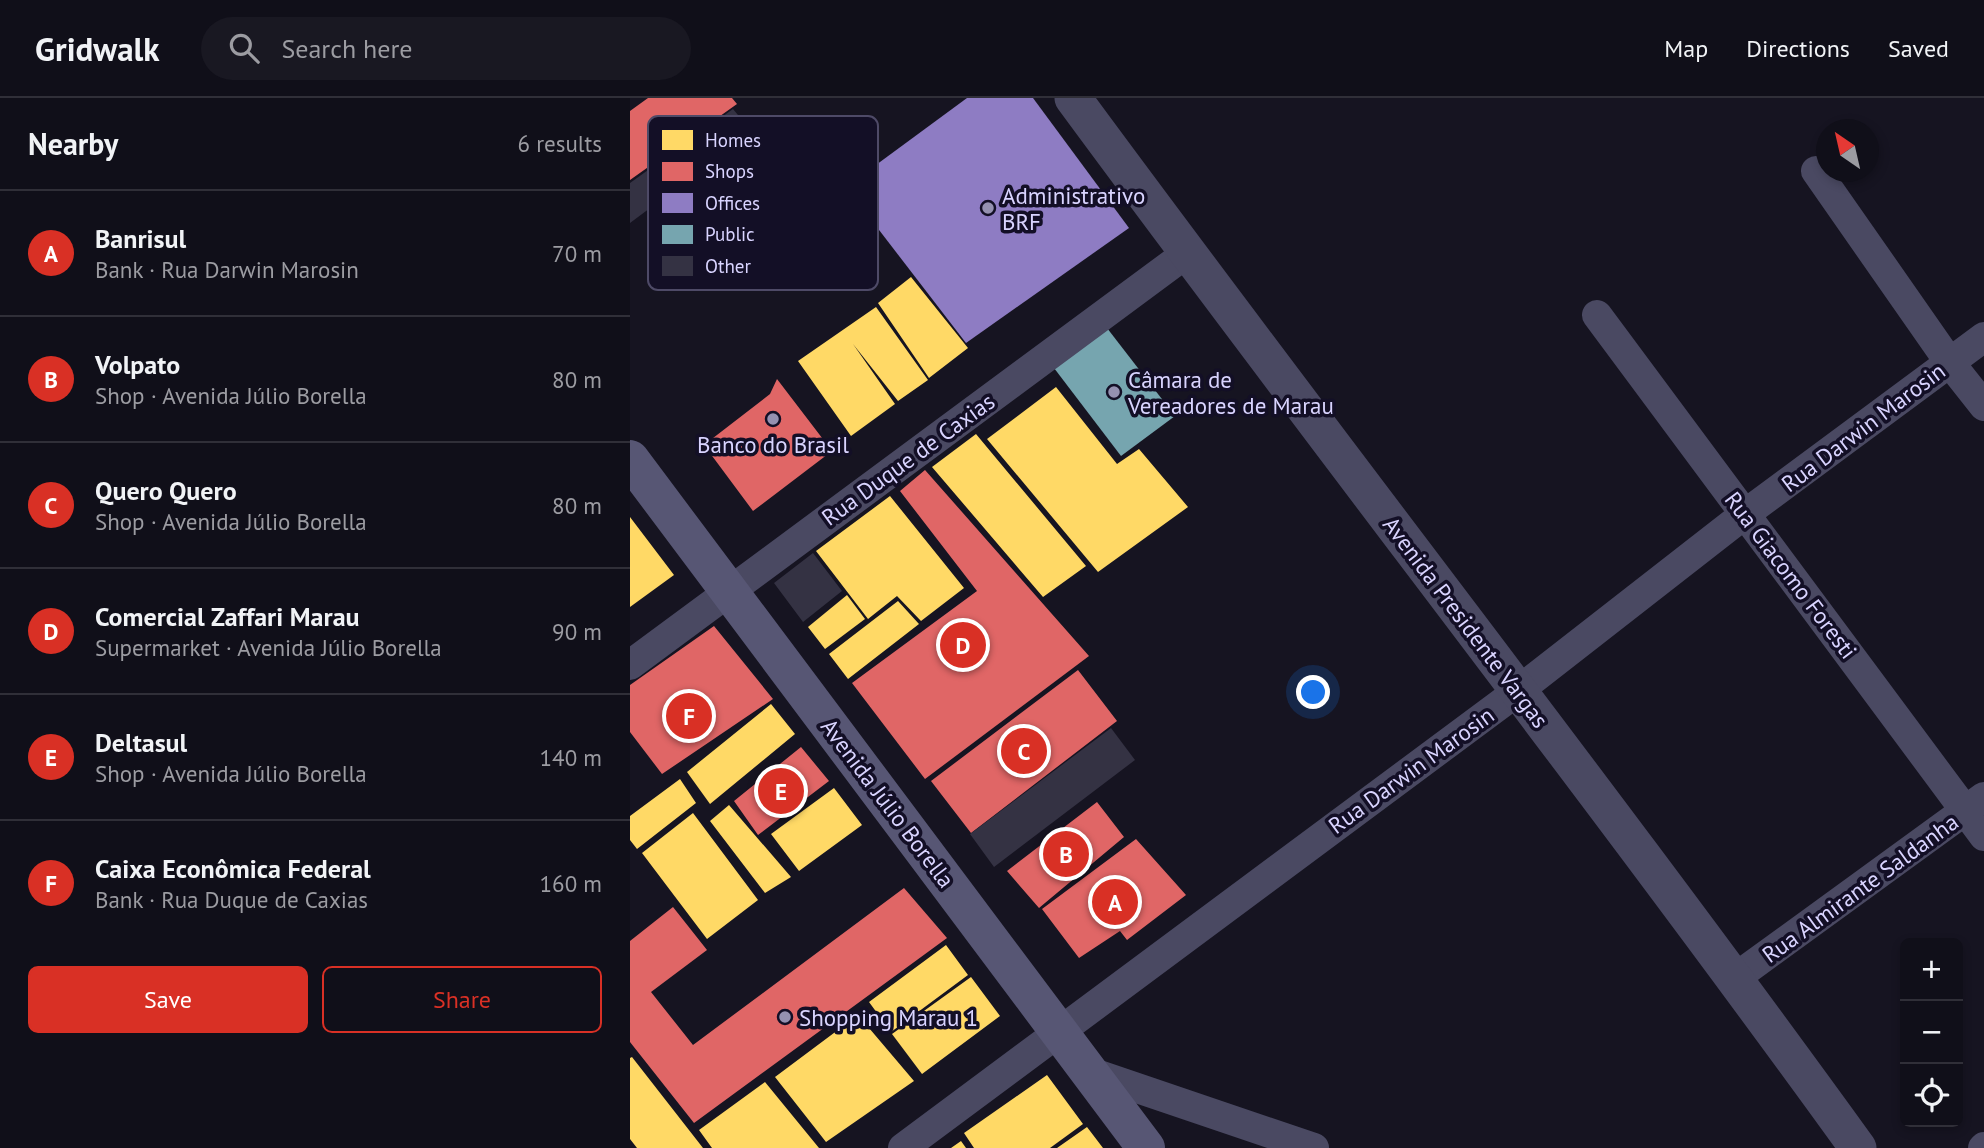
<!DOCTYPE html>
<html lang="en">
<head>
<meta charset="utf-8">
<style>
	body { margin:0; font-family:"PT Sans",sans-serif; background:#191822; color:#f1f3f6 }
	.controls { position:absolute; right:21px; bottom:21px; display:grid; overflow:hidden; border-radius:10px; box-shadow:0 4px 10px #0003 }
	.controls button { width:63px; height:63px; display:grid; place-items:center; padding:0; border:0; border-bottom:2px solid #302f38; background:#100f19; color:#f1f3f6; font:35px sans-serif }
	.compass { position:absolute; left:1186px; top:21px; width:63px; height:63px; border-radius:50%; background:#100f19; box-shadow:0 4px 10px #0003; rotate:326deg }
	.you { position:absolute; left:684px; top:595px; width:24px; height:24px; margin:-18px; border:5px solid #fff; border-radius:50%; background:#1a73e8; box-shadow:0 0 0 10px #1a73e833 }
	.badge { display:grid; place-items:center; width:46px; height:46px; border-radius:50%; background:#d93025; color:#fff; font-size:23px; font-weight:700 }
	.pin { position:absolute; translate:-50% -50%; border:4px solid #fff; box-shadow:0 2px 7px #0006 }
	.list { margin:0; padding:0; list-style:none }
	h2 { display:flex; justify-content:space-between; align-items:center; height:91px; margin:0; padding:0 28px; font-size:30px }
	h2 small { font-size:23px; font-weight:400; color:#9c9ca2 }
	.list li { display:grid; grid-template-columns:46px 1fr auto; gap:21px; align-items:center; box-sizing:border-box; height:126px; padding:0 28px; border-top:2px solid #302f38 }
	.list b { display:block; font-size:26px; white-space:nowrap }
	.list p { margin:0; font-size:23px; white-space:nowrap; color:#9c9ca2 }
	.list em { font-size:23px; font-style:normal; color:#9c9ca2 }
	.actions { display:flex; gap:14px; padding:21px 28px }
	.actions a { flex:1; padding:16px 0; border:2px solid #d93025; border-radius:10px; text-align:center; font-size:24px; color:#d93025 }
	.actions .main { background:#d93025; color:#fff }
	.icon { flex:none; width:38px; height:38px; fill:none; stroke:currentColor; stroke-width:2; stroke-linecap:round; stroke-linejoin:round }
	.map { position:relative; flex:none; width:1354px; height:1050px; overflow:hidden }
	header { display:flex; align-items:center; gap:42px; box-sizing:border-box; height:98px; padding:0 35px; background:#100f19; border-bottom:2px solid #302f38 }
	header strong { font-size:33px }
	nav { display:flex; gap:38px; margin-inline-start:auto; font-size:24px }
	.search { width:490px; height:63px; background:#191822; display:flex; align-items:center; gap:18px; box-sizing:border-box; padding:0 24px; border-radius:38px; color:#9c9ca2; font-size:26px }
	main { display:flex }
	aside { flex:1; background:#100f19 }
	.map>svg:first-child { display:block }
	.homes { fill:#ffd966 }
	.shops { fill:#e06666 }
	.offices { fill:#8e7cc3 }
	.public { fill:#76a5af }
	.building { fill:#343243 }
	.lines { fill:none; stroke-linecap:round; stroke-linejoin:round }
	.minor { stroke:#4a4962; stroke-width:30 }
	.tertiary { stroke:#4a4962; stroke-width:37 }
	.secondary { stroke:#575674; stroke-width:38 }
	.poi-dot { fill:#9591b1; stroke:#130f26; stroke-width:2.5 }
	.labels { text-anchor:middle; dominant-baseline:central; stroke-width:7; stroke-linejoin:round; paint-order:stroke }
	.poi-label { font-size:23px; fill:#d9d4ff; stroke:#130f26; text-anchor:start }
	.street-label { font-size:23px; fill:#d9d4ff; stroke:#130f26 }
	.key { fill:#130f26; stroke:#4e4a67; stroke-width:2 }
	.key-label { font-size:19px; fill:#d9d4ff }
</style>
</head>
<body>
<header>
<strong>Gridwalk</strong>
<div class="search"><svg class="icon" aria-label="search" viewBox="0 0 24 24"><circle cx="10" cy="10" r="6"/><path d="M15 15l6 6"/></svg>Search here</div>
<nav><a>Map</a><a>Directions</a><a>Saved</a></nav>
</header>
<main>
<aside>
<h2>Nearby<small>6 results</small></h2>
<ul class="list">
<li><span class="badge">A</span><div><b>Banrisul</b><p>Bank · Rua Darwin Marosin</p></div><em>70 m</em></li>
<li><span class="badge">B</span><div><b>Volpato</b><p>Shop · Avenida Júlio Borella</p></div><em>80 m</em></li>
<li><span class="badge">C</span><div><b>Quero Quero</b><p>Shop · Avenida Júlio Borella</p></div><em>80 m</em></li>
<li><span class="badge">D</span><div><b>Comercial Zaffari Marau</b><p>Supermarket · Avenida Júlio Borella</p></div><em>90 m</em></li>
<li><span class="badge">E</span><div><b>Deltasul</b><p>Shop · Avenida Júlio Borella</p></div><em>140 m</em></li>
<li><span class="badge">F</span><div><b>Caixa Econômica Federal</b><p>Bank · Rua Duque de Caxias</p></div><em>160 m</em></li>
</ul>
<div class="actions"><a class="main">Save</a><a>Share</a></div>
</aside>
<div class="map">
<svg width="1354" height="1050" viewBox="0 0 1354 1050">
	<rect width="100%" height="100%" fill="#161421"/>
	<path class="homes" d="M281,179L338,250L299,280L248,205Z
		M246,209L298,282L268,303L223,246L265,306L221,338L168,263Z
		M426,289L487,366L509,351L558,409L468,474L357,341Z
		M346,336L456,468L413,499L302,369Z
		M260,398L334,490L291,523L267,498L238,521L186,453Z
		M0,419L44,477L0,509Z
		M217,497L235,521L195,551L178,529Z
		M268,503L289,526L218,581L199,556Z
		M141,606L165,636L80,706L57,674Z
		M50,681L66,705L7,751L0,742V718Z
		M204,690L232,727L169,773L141,736Z
		M99,707L161,779L135,795L80,723Z
		M63,715L128,802L77,841L12,755Z
		M316,847L338,877L261,934L239,904Z
		M341,879L370,918L292,976L262,936Z
		M228,917L284,983L196,1044L145,979Z
		M2,959L73,1050H7L0,1041V960Z
		M417,977L453,1026L420,1050H344L334,1035Z
		M135,984L189,1050H82L69,1032Z
		M457,1029L473,1050H427Z
		M331,1043L336,1050H321Z"/>
	<path class="shops" d="M18,0H102L107,6L0,82V13Z
		M147,281L202,353L123,413L74,347L140,296Z
		M295,372L459,558L295,681L222,585L347,493L270,393Z
		M84,528L143,601L32,676L0,634V587Z
		M448,572L487,623L341,735L301,683Z
		M171,649L199,683L128,737L104,703Z
		M467,704L494,739L409,810L377,773Z
		M506,741L556,797L497,842L490,833L449,860L412,811Z
		M274,790L317,840L64,1025L0,944V843L43,809L77,852L21,894L63,947Z"/>
	<path class="offices" d="M337,0H403L499,130L336,245L216,89Z"/>
	<path class="public" d="M477,230L545,318L491,358L424,270Z"/>
	<path class="building" d="M103,11L122,34L0,125V85Z
		M183,455L212,493L173,524L144,485Z
		M481,630L505,662L364,769L340,736Z"/>
	<g class="lines">
		<path class="minor" d="M1186,73L1320,265L1354,308
			M967,217L1354,738
			M0,567L557,155
			M1105,880L1354,699
			M460,974L684,1050
			M273,1050L888,593L1115,416L1354,239
			M1353,1050L1354,1049"/>
		<path class="tertiary" d="M443,0C702,352 972,696 1228,1050"/>
		<path class="secondary" d="M0,361L516,1050"/>
	</g>
	<g class="poi-dot">
		<circle cx="358" cy="110" r="7"/>
		<circle cx="484" cy="294" r="7"/>
		<circle cx="143" cy="321" r="7"/>
		<circle cx="155" cy="919" r="7"/>
	</g>
	<g class="labels">
		<g class="poi-label">
			<text x="372" y="97">Administrativo<tspan x="372" dy="26">BRF</tspan></text>
			<text x="498" y="281">Câmara de<tspan x="498" dy="26">Vereadores de Marau</tspan></text>
			<text x="143" y="346" text-anchor="middle">Banco do Brasil</text>
			<text x="169" y="919">Shopping Marau 1</text>
		</g>
		<g class="street-label">
			<text transform="translate(1233 329) rotate(-37)">Rua Darwin Marosin</text>
			<text transform="translate(278 361) rotate(-36)">Rua Duque de Caxias</text>
			<text transform="translate(1161 477) rotate(53)">Rua Giacomo Foresti</text>
			<text transform="translate(836 524) rotate(53)">Avenida Presidente Vargas</text>
			<text transform="translate(781 672) rotate(-36)">Rua Darwin Marosin</text>
			<text transform="translate(258 705) rotate(53)">Avenida Júlio Borella</text>
			<text transform="translate(1230 790) rotate(-36)">Rua Almirante Saldanha</text>
		</g>
	</g>
	<rect x="18" y="18" width="230" height="174" rx="10" class="key"/>
	<rect x="32" y="32" width="31" height="20" fill="#ffd966"/>
	<rect x="32" y="64" width="31" height="19" fill="#e06666"/>
	<rect x="32" y="95" width="31" height="20" fill="#8e7cc3"/>
	<rect x="32" y="127" width="31" height="19" fill="#76a5af"/>
	<rect x="32" y="158" width="31" height="20" fill="#343243"/>
	<g class="key-label">
		<text x="75" y="49">Homes</text>
		<text x="75" y="80">Shops</text>
		<text x="75" y="112">Offices</text>
		<text x="75" y="143">Public</text>
		<text x="75" y="175">Other</text>
	</g>
</svg>
<div class="controls">
<button>+</button>
<button>−</button>
<button><svg class="icon" aria-label="locate" viewBox="0 0 24 24"><circle cx="12" cy="12" r="6"/><path d="M12 2v4M12 18v4M2 12h4M18 12h4"/></svg></button>
</div>
<svg class="compass" viewBox="-18 -18 36 36"><path d="M0-13l5 13h-10z" fill="#e53935"/><path d="M0 13l5-13h-10z" fill="#9c9ca2"/></svg>
<div class="you"></div>
<div class="pin badge" style="left:485px;top:804px">A</div>
<div class="pin badge" style="left:436px;top:756px">B</div>
<div class="pin badge" style="left:394px;top:653px">C</div>
<div class="pin badge" style="left:333px;top:547px">D</div>
<div class="pin badge" style="left:151px;top:693px">E</div>
<div class="pin badge" style="left:59px;top:618px">F</div>
</div>
</main>
</body>
</html>
